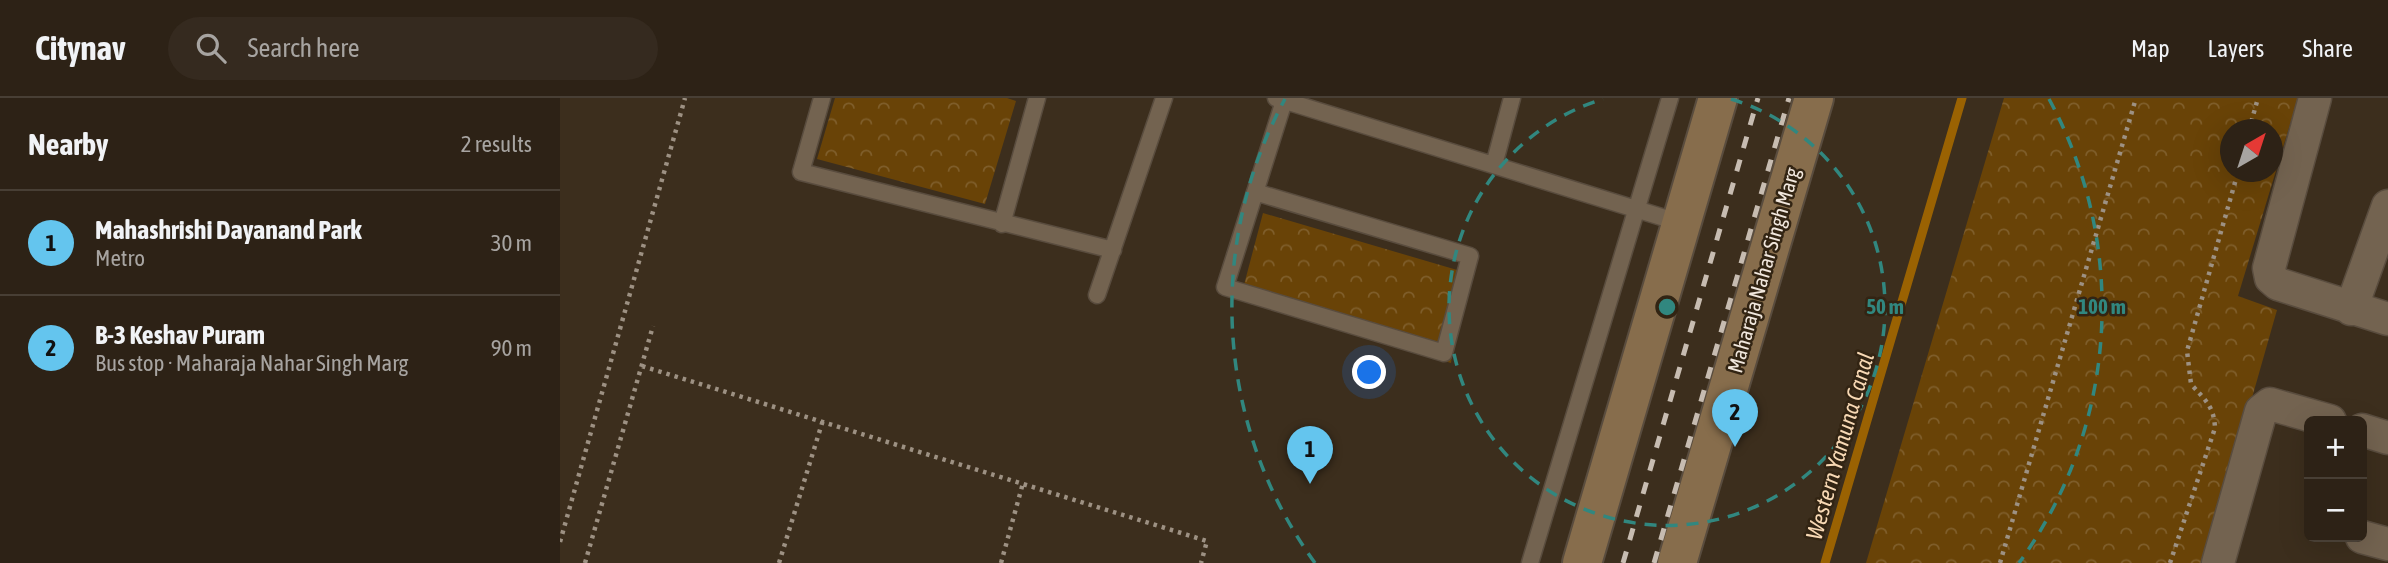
<!DOCTYPE html>
<html lang="en">
<head>
<meta charset="utf-8">
<style>
	body { margin:0; font-family:"Asap Condensed",sans-serif; background:#352a1f; color:#f1f3f6 }
	.controls { position:absolute; right:21px; bottom:21px; display:grid; overflow:hidden; border-radius:10px; box-shadow:0 7px 28px #0002 }
	.controls button { width:63px; height:63px; display:grid; place-items:center; padding:0; border:0; border-bottom:2px solid #483f35; background:#2d2216; color:#f1f3f6; font:35px sans-serif }
	.compass { position:absolute; left:1660px; top:21px; width:63px; height:63px; border-radius:50%; background:#2d2216; box-shadow:0 7px 28px #0002; rotate:39deg }
	.you { position:absolute; left:810px; top:275px; width:24px; height:24px; margin:-18px; border:5px solid #fff; border-radius:50%; background:#1a73e8; box-shadow:0 0 0 10px #1a73e833 }
	.badge { display:grid; place-items:center; width:46px; height:46px; border-radius:50%; background:#64c5ee; color:#111; font-size:23px; font-weight:700 }
	.pin { position:absolute; translate:-50% -58px; filter:drop-shadow(0 2px 4px #0008) }
	.pin::after { content:''; position:absolute; top:37px; width:24px; height:21px; background:inherit; clip-path:polygon(0 0,100% 0,50% 100%) }
	.list { margin:0; padding:0; list-style:none }
	h2 { display:flex; justify-content:space-between; align-items:center; height:91px; margin:0; padding:0 28px; font-size:30px }
	h2 small { font-size:23px; font-weight:400; color:#a7a4a1 }
	.list li { display:grid; grid-template-columns:46px 1fr auto; gap:21px; align-items:center; box-sizing:border-box; height:105px; padding:0 28px; border-top:2px solid #483f35 }
	.list b { display:block; font-size:26px; white-space:nowrap }
	.list p { margin:0; font-size:23px; white-space:nowrap; color:#a7a4a1 }
	.list em { font-size:23px; font-style:normal; color:#a7a4a1 }
	.icon { flex:none; width:38px; height:38px; fill:none; stroke:currentColor; stroke-width:2; stroke-linecap:round; stroke-linejoin:round }
	.map { position:relative; flex:none; width:1828px; height:465px; overflow:hidden }
	header { display:flex; align-items:center; gap:42px; box-sizing:border-box; height:98px; padding:0 35px; background:#2d2216; border-bottom:2px solid #483f35 }
	header strong { font-size:33px }
	nav { display:flex; gap:38px; margin-inline-start:auto; font-size:24px }
	.search { width:490px; height:63px; background:#352a1f; display:flex; align-items:center; gap:18px; box-sizing:border-box; padding:0 24px; border-radius:38px; color:#a7a4a1; font-size:26px }
	main { display:flex }
	aside { flex:1; background:#2d2216 }
	.map>svg:first-child { display:block }
	.park { fill:url(#park-crowns); fill-rule:evenodd }
	.lines { fill:none; stroke-linecap:round; stroke-linejoin:round }
	.stream { stroke:#9a6202; stroke-width:9 }
	.service-casing { stroke:#594c3e; stroke-width:19 }
	.minor-casing { stroke:#594c3e; stroke-width:35 }
	.secondary-casing { stroke:#594c3e; stroke-width:42 }
	.path { stroke:#9d9183; stroke-width:4.5; stroke-dasharray:3.5 5; stroke-linecap:butt }
	.service { stroke:#736350; stroke-width:16 }
	.minor { stroke:#736350; stroke-width:32 }
	.secondary { stroke:#876d4c; stroke-width:38 }
	.rail { stroke:#c7bcb1; stroke-width:5; stroke-dasharray:12 12; stroke-linecap:butt }
	.ring { fill:none; stroke:#31877f; stroke-width:3.5; stroke-dasharray:12 9 }
	.labels { text-anchor:middle; dominant-baseline:central; stroke-width:5; stroke-linejoin:round; paint-order:stroke }
	.street-label { font-size:21px; fill:#f1e7dd; stroke:#322413 }
	.water-label { font-size:23px; font-style:italic; fill:#f7d8b4; stroke:#322413 }
	.centre { fill:#31877f; stroke:#322413; stroke-width:3.5 }
	.ring-label { font-size:21px; text-anchor:middle; font-weight:bold; fill:#31877f; stroke:#322413; stroke-width:5; stroke-linejoin:round; paint-order:stroke }
</style>
</head>
<body>
<header>
<strong>Citynav</strong>
<div class="search"><svg class="icon" aria-label="search" viewBox="0 0 24 24"><circle cx="10" cy="10" r="6"/><path d="M15 15l6 6"/></svg>Search here</div>
<nav><a>Map</a><a>Layers</a><a>Share</a></nav>
</header>
<main>
<aside>
<h2>Nearby<small>2 results</small></h2>
<ul class="list">
<li><span class="badge">1</span><div><b>Mahashrishi Dayanand Park</b><p>Metro</p></div><em>30 m</em></li>
<li><span class="badge">2</span><div><b>B-3 Keshav Puram</b><p>Bus stop · Maharaja Nahar Singh Marg</p></div><em>90 m</em></li>
</ul>
</aside>
<div class="map">
<svg width="1828" height="465" viewBox="0 0 1828 465">
	<defs>
		<pattern id="park-crowns" width="20" height="18" patternUnits="userSpaceOnUse" patternTransform="scale(1.75)"><rect width="20" height="18" fill="#694307"/><path d="M2 6a3 3 0 1 1 6 0M12 15a3 3 0 1 1 6 0" fill="none" stroke="#7f5e2b"/></pattern>
	</defs>
	<rect width="100%" height="100%" fill="#3c2e1d"/>
	<path class="park" d="M275,0H447L456,3L425,106L257,61Z
		M1444,0H1738L1678,198L1717,212L1645,465H1306ZM1671,32H1713V74H1671Z
		M703,115L904,174L891,265L680,202Z"/>
	<g class="lines">
		<path class="stream" d="M1265,465L1402,0"/>
		<g class="service-casing">
			<path id="service" d="M262,0L241,74L553,152
				M716,0L1121,125
				M934,67L952,0
				M695,94L910,158L884,255L665,189L724,3
				M442,126L477,0
				M537,197L604,0
				M970,465L1110,0"/>
		</g>
		<g class="minor-casing">
			<path id="minor" d="M1755,0L1709,170L1711,180L1718,186L1828,221
				M1791,211L1828,108
				M1802,332L1828,340
				M1802,439L1828,446
				M1658,465L1701,313L1710,306L1770,323"/>
		</g>
		<g class="secondary-casing">
			<path id="secondary" d="M1022,465L1158,0
				M1117,465L1254,0"/>
		</g>
		<path class="path" d="M1689,32L1698,0
			M82,268L647,443L641,465
			M0,444L125,0
			M25,465L93,228
			M219,465L263,322
			M441,465L463,385
			M1440,465L1576,0
			M1610,465L1655,330C1654,308 1645,302 1631,286L1627,253L1678,74"/>
		<use href="#service" class="service"/>
		<use href="#minor" class="minor"/>
		<use href="#secondary" class="secondary"/>
		<path class="rail" d="M1063,465L1198,0
			M1094,465L1229,0"/>
	</g>
	<g class="ring">
		<path d="M1171 1A218 218 0 1 1 1043 1"/>
		<path d="M755 465A435 435 0 0 1 725 1M1489 1A435 435 0 0 1 1459 465"/>
	</g>
	<g class="labels">
		<g class="street-label">
			<text transform="translate(1203 172) rotate(-74)">Maharaja Nahar Singh Marg</text>
		</g>
		<g class="water-label">
			<text transform="translate(1280 348) rotate(-74)">Western Yamuna Canal</text>
		</g>
	</g>
	<circle cx="1107" cy="209" r="10" class="centre"/>
	<g class="ring-label">
		<text x="1325" y="216">50 m</text>
		<text x="1542" y="216">100 m</text>
	</g>
</svg>
<div class="controls">
<button>+</button>
<button>−</button>
</div>
<svg class="compass" viewBox="-18 -18 36 36"><path d="M0-13l5 13h-10z" fill="#e53935"/><path d="M0 13l5-13h-10z" fill="#a7a4a1"/></svg>
<div class="you"></div>
<div class="pin badge" style="left:750px;top:386px">1</div>
<div class="pin badge" style="left:1175px;top:349px">2</div>
</div>
</main>
</body>
</html>
